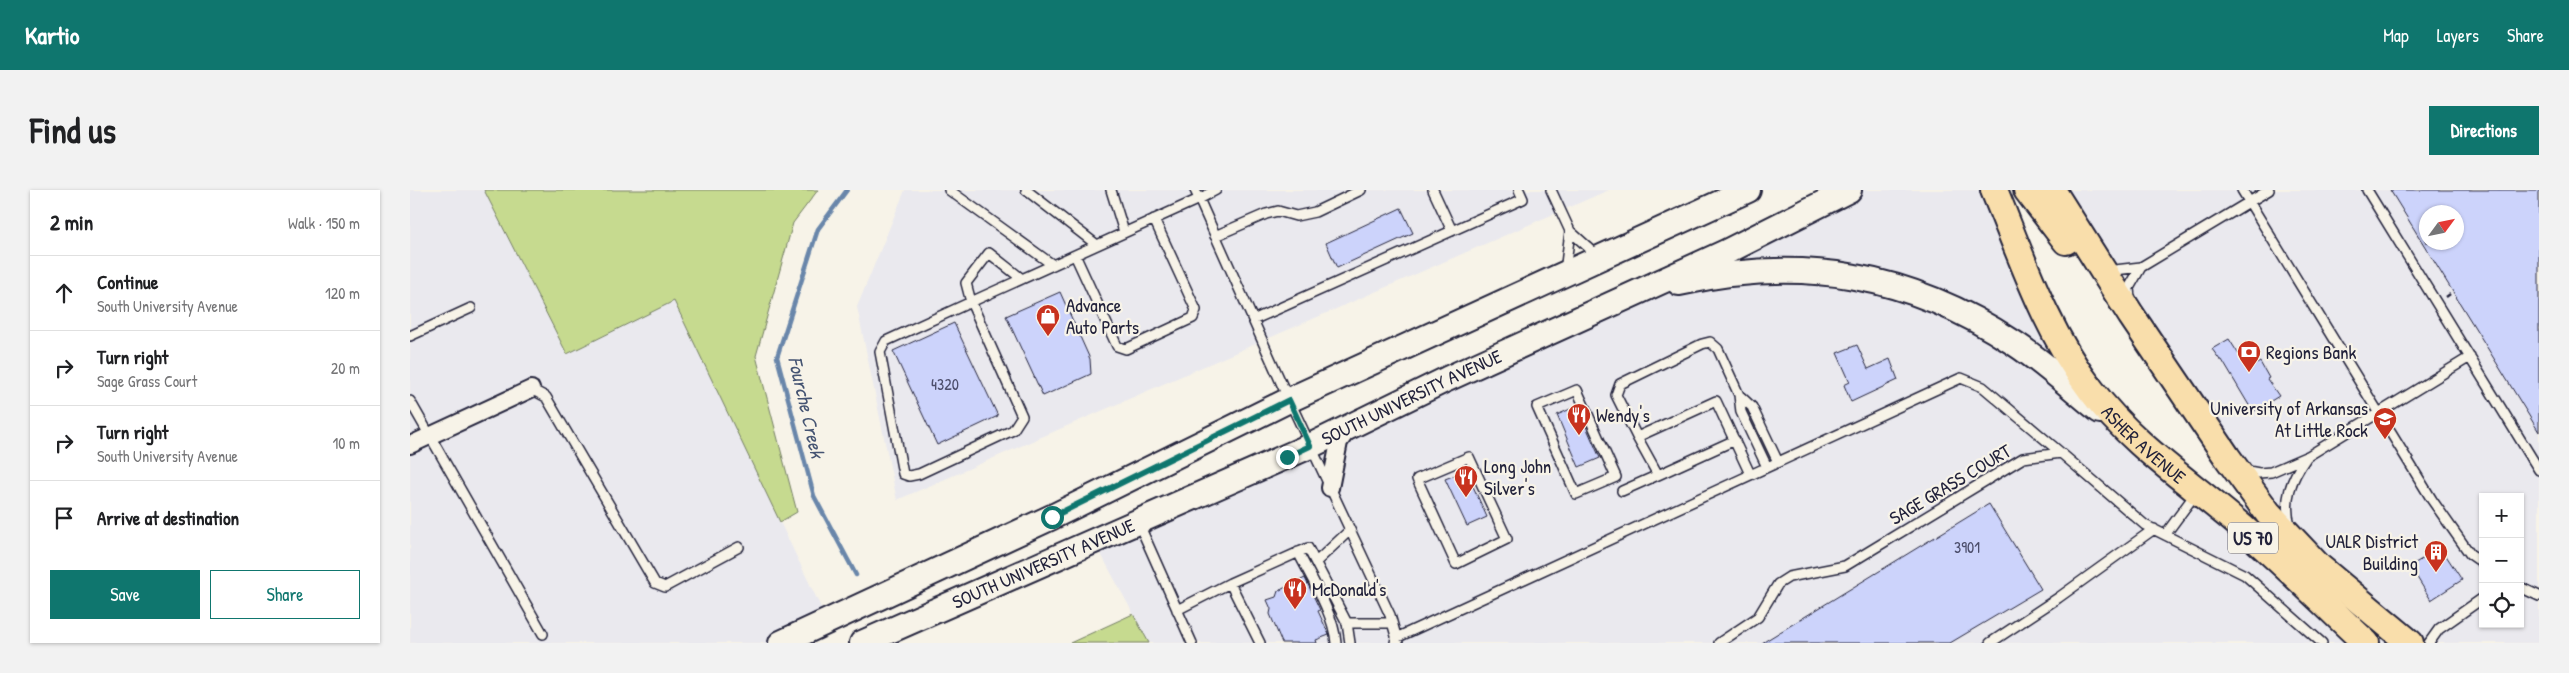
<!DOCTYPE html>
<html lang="en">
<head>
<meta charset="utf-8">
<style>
	body { margin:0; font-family:"Patrick Hand",sans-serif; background:#f2f2f2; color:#202124 }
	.controls { position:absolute; right:15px; bottom:15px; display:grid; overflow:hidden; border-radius:0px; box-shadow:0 1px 4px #0004 }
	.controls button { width:45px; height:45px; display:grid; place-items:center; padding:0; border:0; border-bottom:1px solid #e0e0e0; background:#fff; color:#202124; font:25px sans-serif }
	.compass { position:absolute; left:2009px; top:15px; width:45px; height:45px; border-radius:50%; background:#fff; box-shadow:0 1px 4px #0004; rotate:57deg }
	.stop { position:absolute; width:15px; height:15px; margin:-11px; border:4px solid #0f766e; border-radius:50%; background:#fff }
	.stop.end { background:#0f766e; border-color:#fff; box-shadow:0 1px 5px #0008 }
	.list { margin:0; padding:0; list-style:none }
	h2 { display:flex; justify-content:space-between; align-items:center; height:65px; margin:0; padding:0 20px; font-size:21px }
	h2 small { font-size:16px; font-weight:400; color:#757577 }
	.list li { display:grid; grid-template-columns:32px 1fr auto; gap:15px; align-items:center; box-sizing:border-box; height:75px; padding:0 20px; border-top:1px solid #e0e0e0 }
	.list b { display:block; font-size:19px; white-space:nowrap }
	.list p { margin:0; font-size:16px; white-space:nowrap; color:#757577 }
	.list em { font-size:16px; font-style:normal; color:#757577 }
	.actions { display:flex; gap:10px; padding:15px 20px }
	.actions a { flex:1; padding:11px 0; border:1px solid #0f766e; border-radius:0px; text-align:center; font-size:18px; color:#0f766e }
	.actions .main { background:#0f766e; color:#fff }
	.icon { flex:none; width:28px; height:28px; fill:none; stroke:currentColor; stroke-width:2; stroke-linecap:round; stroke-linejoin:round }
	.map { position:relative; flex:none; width:2129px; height:453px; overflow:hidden; border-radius:0px }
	header { display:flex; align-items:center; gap:30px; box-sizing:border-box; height:70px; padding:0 25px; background:#0f766e; color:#fff }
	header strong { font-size:24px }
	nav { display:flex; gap:28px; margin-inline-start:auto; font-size:18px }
	.intro { display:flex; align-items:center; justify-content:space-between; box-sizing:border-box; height:120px; padding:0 30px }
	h1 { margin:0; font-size:35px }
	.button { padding:12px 22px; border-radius:0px; background:#0f766e; color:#fff; font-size:18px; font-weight:700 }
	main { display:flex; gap:30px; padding:0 30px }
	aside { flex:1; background:#fff; border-radius:0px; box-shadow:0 1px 4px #0004 }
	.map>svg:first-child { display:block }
	.built { fill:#eae9ee; fill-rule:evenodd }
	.green { fill:#c6da8f; stroke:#747e65 }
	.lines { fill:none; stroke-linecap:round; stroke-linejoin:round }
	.stream { stroke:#6986aa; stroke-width:4.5 }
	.building { fill:#ccd3fb; stroke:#22223b; fill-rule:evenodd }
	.lane-casing { stroke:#22223b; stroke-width:12 }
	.street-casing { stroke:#22223b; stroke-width:20 }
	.secondary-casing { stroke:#22223b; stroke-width:28 }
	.primary-casing { stroke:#22223b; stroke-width:30 }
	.path { stroke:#22223b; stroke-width:2.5; stroke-dasharray:5 4; stroke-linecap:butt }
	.lane { stroke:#f7f3e8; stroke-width:9 }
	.street { stroke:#f7f3e8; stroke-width:16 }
	.secondary { stroke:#f7f3e8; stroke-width:24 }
	.primary { stroke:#f9deab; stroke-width:26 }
	.route { stroke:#0f766e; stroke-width:6 }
	.labels { text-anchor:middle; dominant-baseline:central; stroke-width:4.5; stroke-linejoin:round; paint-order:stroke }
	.number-label { font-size:16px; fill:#4c4e6b }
	.shield { fill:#f7f3e8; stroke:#62616f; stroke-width:1 }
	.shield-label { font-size:18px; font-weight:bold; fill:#22223b }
	.poi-label { font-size:19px; fill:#22223b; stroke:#f7f3e8; text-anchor:start }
	.street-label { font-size:19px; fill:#22223b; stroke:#f7f3e8 }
	.water-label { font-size:20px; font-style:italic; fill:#455472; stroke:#f7f3e8 }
</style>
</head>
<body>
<header>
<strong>Kartio</strong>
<nav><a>Map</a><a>Layers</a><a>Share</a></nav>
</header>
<div class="intro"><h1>Find us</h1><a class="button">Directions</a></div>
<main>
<aside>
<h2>2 min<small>Walk · 150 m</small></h2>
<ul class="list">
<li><svg class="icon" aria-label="ahead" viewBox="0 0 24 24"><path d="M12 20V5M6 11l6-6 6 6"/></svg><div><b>Continue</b><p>South University Avenue</p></div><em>120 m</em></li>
<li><svg class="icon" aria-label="right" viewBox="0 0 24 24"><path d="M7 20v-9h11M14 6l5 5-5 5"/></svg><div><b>Turn right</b><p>Sage Grass Court</p></div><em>20 m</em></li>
<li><svg class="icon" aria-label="right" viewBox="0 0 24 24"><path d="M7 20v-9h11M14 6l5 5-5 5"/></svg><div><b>Turn right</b><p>South University Avenue</p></div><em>10 m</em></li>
<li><svg class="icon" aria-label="arrive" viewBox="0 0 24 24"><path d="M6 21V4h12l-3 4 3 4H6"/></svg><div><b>Arrive at destination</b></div></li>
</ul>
<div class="actions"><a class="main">Save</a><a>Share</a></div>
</aside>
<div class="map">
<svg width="2129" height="453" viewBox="0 0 2129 453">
	<rect width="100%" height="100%" fill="#f7f3e8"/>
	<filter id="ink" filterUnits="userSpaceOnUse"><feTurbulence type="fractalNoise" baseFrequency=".02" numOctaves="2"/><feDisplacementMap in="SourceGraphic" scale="10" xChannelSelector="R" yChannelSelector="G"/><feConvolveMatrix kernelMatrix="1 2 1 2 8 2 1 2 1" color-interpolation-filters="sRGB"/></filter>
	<g filter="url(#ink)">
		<path class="built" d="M0,0H74L157,164L264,111L418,432L371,453H0Z
			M495,0H1199L487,310L447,117Z
			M1432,0H1584L1665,177L1822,328L1854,301L1657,0H2129V453H739L685,353ZM2016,22H2046V52H2016ZM2073,307H2110V434H2073Z"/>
		<path class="green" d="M74,0H408L383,33L346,166L387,322L370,332L264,111L157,164Z
			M723,424L739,453H660Z"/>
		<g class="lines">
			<path class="stream" d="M437,0L408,39L367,167L404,306L446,385"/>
		</g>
		<path class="building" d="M1980,0H2129V242L2043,102ZM2016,22H2046V52H2016Z
			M991,18L1003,43L927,78L916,53Z
			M650,102L680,169L681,184L633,206L596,126Z
			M544,133L588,226L527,255L483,161Z
			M1819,149L1838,179L1850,172L1859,188L1857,189L1869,206L1843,222L1812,170H1810L1802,159Z
			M1447,155L1458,179L1480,169L1488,190L1441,212L1434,195L1440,192L1427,163Z
			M1167,216L1190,268L1169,277L1147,225Z
			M1056,281L1077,327L1057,336L1035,289Z
			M1579,314L1631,399L1540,453H1352Z
			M2031,358L2052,390L2021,410L2000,376Z
			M895,388L910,420L908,421L919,445L906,450L907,453H872L860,424L861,419L857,410L866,407L868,401Z"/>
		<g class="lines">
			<g class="lane-casing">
				<path id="lane" d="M539,0L643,75
					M616,0L687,55
					M701,0L714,42
					M785,0L873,197L980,425L988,453
					M1023,0L1042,41
					M1141,0L1160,41
					M1832,0L2022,310L2060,364L2073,373
					M1957,0L2129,280
					M805,46L856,24L868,21L886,26L905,22L951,0
					M665,65L707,156L716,159L783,128L786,120L744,29
					M1696,81L1731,77L1859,0
					M1155,82L1160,41L1189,67
					M612,89L579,63L556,93L561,112L612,226L603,240L509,284L499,286L493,284L470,162L476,151C580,103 684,56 789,9L806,0
					M1720,109L1719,98L1731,77
					M843,130L1113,9L1109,0
					M0,146L61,118
					M121,199L136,207L245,393L255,397L329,357
					M1167,200L1206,287L1166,304L1127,217Z
					M1329,205L1342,217L1368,272
					M0,211L133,444
					M1227,247L1206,205L1210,194L1292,154L1300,152L1308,159L1329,205L1331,222L1357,277
					M1325,250L1248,285L1227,247L1306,211L1340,284
					M1059,267L1097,349L1046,374L1007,289Z
					M1833,280L1849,283L1861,282L1898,266L2060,167
					M1212,301L1248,285
					M729,334L782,453
					M1880,335C1873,310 1881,289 1896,268
					M1755,345L1786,303
					M888,362C901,388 924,424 926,453
					M906,372L940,340
					M820,393L850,453
					M2110,397L2129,406
					M767,420L820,393L898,358L937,433L940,453
					M937,433H982
					M985,453L986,448L1551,188L1573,197L1651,263
					M1309,453L1348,427L1368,394L1379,387L1435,376L1613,268L1651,263L1735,335L1835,385L1912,453
					M1580,453L1648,408L1744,339
					M2019,453L2029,439L2073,408"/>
			</g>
			<g class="street-casing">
				<path id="street" d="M0,255L121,199
					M920,298L929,252L940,237"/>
			</g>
			<g class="secondary-casing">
				<g id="secondary">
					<path d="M1269,93C1391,66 1499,83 1604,153C1635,173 1661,198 1690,221"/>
					<path d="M371,453L642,327L879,210L1338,0"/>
					<path id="s1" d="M452,453L900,256L1037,189L1316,62L1439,0"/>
				</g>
			</g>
			<g class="primary-casing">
				<g id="primary">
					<path id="s2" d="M1584,0C1612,68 1636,141 1681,200C1719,251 1772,287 1820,327C1867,366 1911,411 1956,453"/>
					<path d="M1617,0L1656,51"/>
					<path d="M1642,0L1721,125L1817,267L1858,323L1909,377L2000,453"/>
				</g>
			</g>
			<path class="path" d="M2036,107L2043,102"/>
			<use href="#lane" class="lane"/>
			<use href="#street" class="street"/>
			<use href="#secondary" class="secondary"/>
			<use href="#primary" class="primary"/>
		</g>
	</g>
	<g class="lines" filter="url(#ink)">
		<path class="route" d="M642,327L879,210L900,256L877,267"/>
	</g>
	<defs>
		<g id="shop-pin" transform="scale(1.25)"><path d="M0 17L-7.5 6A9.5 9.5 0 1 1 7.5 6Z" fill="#c8321e" stroke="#f7f3e8"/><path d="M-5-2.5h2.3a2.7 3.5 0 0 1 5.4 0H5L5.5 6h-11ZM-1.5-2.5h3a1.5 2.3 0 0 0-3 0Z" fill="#fff"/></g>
		<g id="bank-pin" transform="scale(1.25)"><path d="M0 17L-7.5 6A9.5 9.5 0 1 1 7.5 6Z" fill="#c8321e" stroke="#f7f3e8"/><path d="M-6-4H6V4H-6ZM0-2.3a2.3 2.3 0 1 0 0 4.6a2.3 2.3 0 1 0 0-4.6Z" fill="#fff"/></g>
		<g id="restaurant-pin" transform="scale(1.25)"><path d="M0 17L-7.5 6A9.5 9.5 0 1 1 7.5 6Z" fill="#c8321e" stroke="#f7f3e8"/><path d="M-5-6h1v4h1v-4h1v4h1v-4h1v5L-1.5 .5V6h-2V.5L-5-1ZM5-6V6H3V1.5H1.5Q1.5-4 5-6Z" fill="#fff"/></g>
		<g id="university-pin" transform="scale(1.25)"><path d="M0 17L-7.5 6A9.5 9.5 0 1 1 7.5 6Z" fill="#c8321e" stroke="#f7f3e8"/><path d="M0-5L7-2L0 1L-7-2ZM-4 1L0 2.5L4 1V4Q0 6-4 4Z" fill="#fff"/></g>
		<g id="building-pin" transform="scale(1.25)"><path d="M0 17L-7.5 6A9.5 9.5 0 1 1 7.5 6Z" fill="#c8321e" stroke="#f7f3e8"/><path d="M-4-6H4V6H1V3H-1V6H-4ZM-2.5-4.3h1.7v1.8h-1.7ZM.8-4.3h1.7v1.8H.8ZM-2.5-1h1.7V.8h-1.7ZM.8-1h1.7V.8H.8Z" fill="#fff"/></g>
	</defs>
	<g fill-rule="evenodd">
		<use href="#shop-pin" x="638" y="126"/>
		<use href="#bank-pin" x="1839" y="162"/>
		<use href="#restaurant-pin" x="1169" y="225"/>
		<use href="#university-pin" x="1975" y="229"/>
		<use href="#restaurant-pin" x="1056" y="287"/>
		<use href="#building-pin" x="2026" y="362"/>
		<use href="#restaurant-pin" x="885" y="399"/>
	</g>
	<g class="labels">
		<g class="number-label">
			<text x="535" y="194">4320</text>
			<text x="1557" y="357">3901</text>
		</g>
		<rect class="shield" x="1818" y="332.5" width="50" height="31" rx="4"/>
		<g class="shield-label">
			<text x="1843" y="348">US 70</text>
		</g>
		<g class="poi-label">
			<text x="656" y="115">Advance<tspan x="656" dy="22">Auto Parts</tspan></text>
			<text x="1856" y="162">Regions Bank</text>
			<text x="1958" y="218" text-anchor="end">University of Arkansas<tspan x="1958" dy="22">At Little Rock</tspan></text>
			<text x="1186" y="225">Wendy's</text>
			<text x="1074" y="276">Long John<tspan x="1074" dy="22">Silver's</tspan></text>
			<text x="2008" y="351" text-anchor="end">UALR District<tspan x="2008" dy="22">Building</tspan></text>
			<text x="902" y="399">McDonald's</text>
		</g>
		<g class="street-label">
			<text stroke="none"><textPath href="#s1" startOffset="602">SOUTH UNIVERSITY AVENUE</textPath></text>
			<text stroke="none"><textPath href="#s2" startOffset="299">ASHER AVENUE</textPath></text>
			<text transform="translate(1540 294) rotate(-31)">SAGE GRASS COURT</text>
			<text stroke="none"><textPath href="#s1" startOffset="198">SOUTH UNIVERSITY AVENUE</textPath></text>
		</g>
		<g class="water-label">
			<text transform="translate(397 217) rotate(77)">Fourche Creek</text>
		</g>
	</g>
</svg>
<div class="controls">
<button>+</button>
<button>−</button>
<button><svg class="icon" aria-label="locate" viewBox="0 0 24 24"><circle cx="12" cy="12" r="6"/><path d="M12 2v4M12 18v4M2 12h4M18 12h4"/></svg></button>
</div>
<svg class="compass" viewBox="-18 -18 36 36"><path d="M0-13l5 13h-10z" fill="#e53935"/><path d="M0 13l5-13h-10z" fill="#757577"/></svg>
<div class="stop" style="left:642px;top:327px"></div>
<div class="stop end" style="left:877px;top:267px"></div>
</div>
</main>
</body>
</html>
